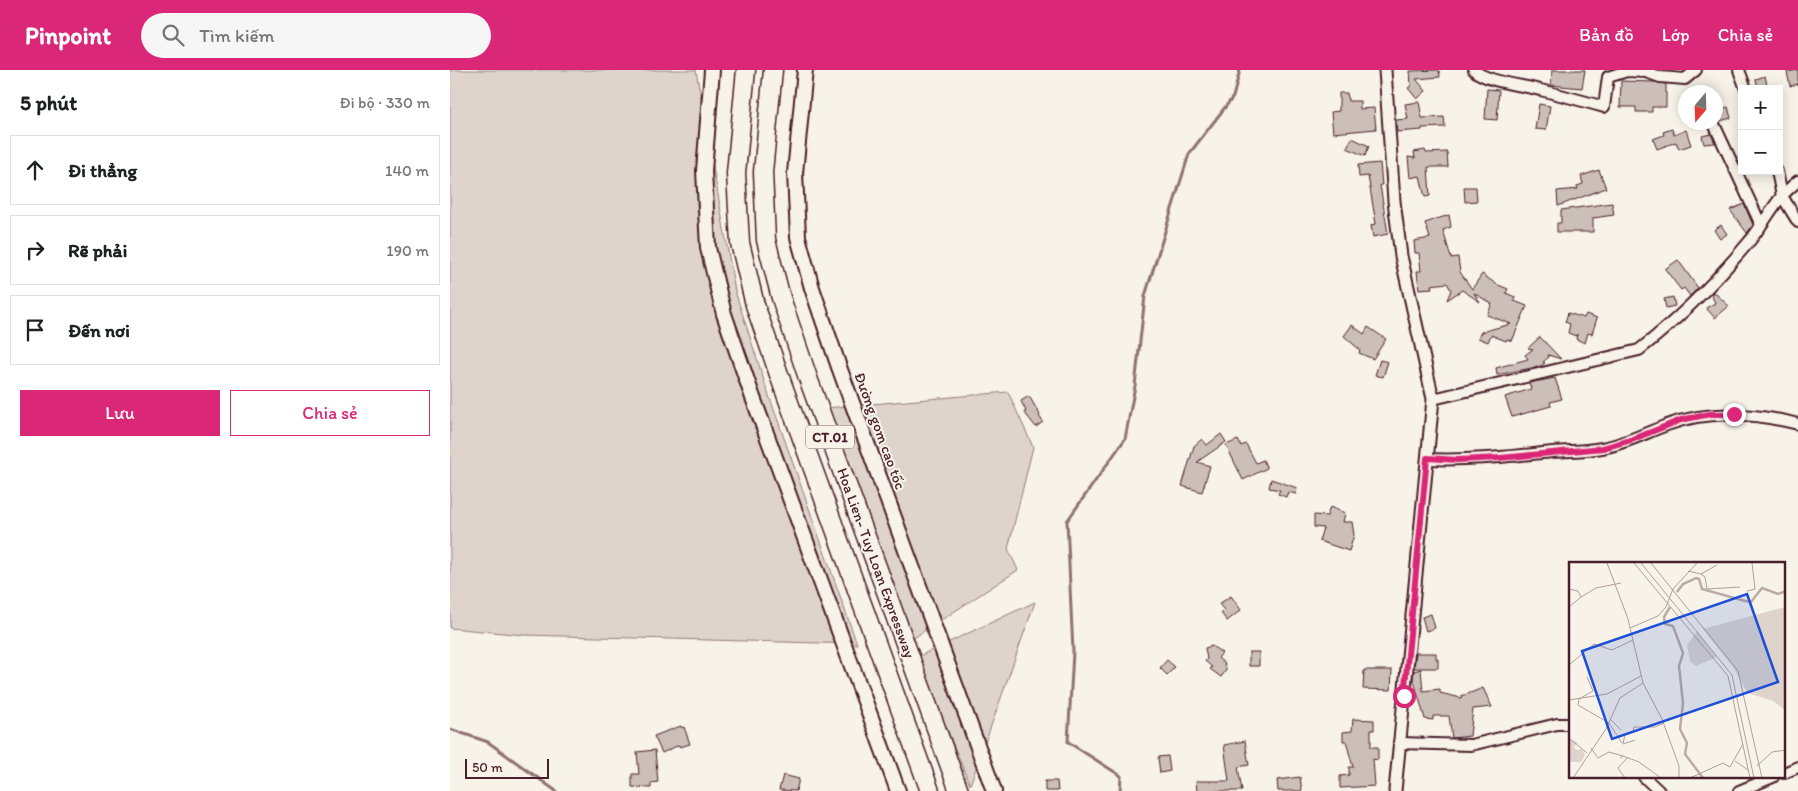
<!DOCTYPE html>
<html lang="vi">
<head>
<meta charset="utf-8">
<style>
	body { margin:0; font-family:Itim,sans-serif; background:#f6f6f6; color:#202124 }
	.controls { position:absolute; right:15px; top:15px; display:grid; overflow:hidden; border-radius:0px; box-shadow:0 2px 12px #0003 }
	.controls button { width:45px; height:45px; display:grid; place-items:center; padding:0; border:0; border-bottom:1px solid #e0e0e0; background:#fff; color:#202124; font:25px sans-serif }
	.compass { position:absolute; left:1228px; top:15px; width:45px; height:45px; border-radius:50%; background:#fff; box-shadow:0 2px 12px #0003; rotate:199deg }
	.scale { position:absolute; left:15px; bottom:12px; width:84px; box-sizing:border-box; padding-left:5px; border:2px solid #4a1f2b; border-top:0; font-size:14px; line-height:18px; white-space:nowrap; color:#4a1f2b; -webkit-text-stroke:4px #f7f3e8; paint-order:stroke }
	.stop { position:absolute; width:15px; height:15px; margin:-11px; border:4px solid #db2777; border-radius:50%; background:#fff }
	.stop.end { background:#db2777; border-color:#fff; box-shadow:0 1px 5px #0008 }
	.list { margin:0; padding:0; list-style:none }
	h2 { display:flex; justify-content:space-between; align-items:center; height:65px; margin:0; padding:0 20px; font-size:21px }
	h2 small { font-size:16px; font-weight:400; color:#757577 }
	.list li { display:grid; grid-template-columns:32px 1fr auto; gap:15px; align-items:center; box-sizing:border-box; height:70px; margin:0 10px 10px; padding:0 10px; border:1px solid #e0e0e0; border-radius:0px }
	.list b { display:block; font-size:19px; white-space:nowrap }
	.list em { font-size:16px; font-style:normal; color:#757577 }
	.actions { display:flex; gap:10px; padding:15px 20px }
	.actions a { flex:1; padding:11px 0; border:1px solid #db2777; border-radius:0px; text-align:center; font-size:18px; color:#db2777 }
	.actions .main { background:#db2777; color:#fff }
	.icon { flex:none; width:28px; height:28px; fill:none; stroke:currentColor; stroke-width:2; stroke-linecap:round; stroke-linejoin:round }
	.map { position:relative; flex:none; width:1348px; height:721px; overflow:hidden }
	header { display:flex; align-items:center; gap:30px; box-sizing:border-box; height:70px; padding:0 25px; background:#db2777; color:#fff }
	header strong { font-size:24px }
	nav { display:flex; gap:28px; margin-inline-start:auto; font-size:18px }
	.search { width:350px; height:45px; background:#f6f6f6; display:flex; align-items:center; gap:12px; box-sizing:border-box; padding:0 18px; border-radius:28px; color:#757577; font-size:19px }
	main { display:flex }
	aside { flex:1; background:#fff }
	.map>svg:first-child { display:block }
	.green { fill:#ded4cc; stroke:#947a7c }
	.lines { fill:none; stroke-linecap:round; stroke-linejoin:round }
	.stream { stroke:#8e7275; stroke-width:3 }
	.building { fill:#ccbfb9; stroke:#4a1f2b }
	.minor-casing { stroke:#4a1f2b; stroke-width:14 }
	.tertiary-casing { stroke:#4a1f2b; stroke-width:15 }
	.secondary-casing { stroke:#4a1f2b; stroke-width:18 }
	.motorway-casing { stroke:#4a1f2b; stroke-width:21 }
	.minor { stroke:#f7f3e8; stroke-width:10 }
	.tertiary { stroke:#f7f3e8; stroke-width:11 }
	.secondary { stroke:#f7f3e8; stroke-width:14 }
	.motorway { stroke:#f7f3e8; stroke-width:18 }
	.route { stroke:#db2777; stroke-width:6 }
	.labels { text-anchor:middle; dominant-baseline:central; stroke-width:4; stroke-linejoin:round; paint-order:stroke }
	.shield { fill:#f7f3e8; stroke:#7e5f64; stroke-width:1 }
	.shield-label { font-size:14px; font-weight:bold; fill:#4a1f2b }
	.street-label { font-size:15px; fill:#4a1f2b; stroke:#f7f3e8 }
	.inset-river { fill:none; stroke:#bcaaa7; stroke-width:2.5 }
	.inset-road { fill:none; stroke:#b29e9c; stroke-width:1 }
	.view { fill:#1d4ed8; fill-opacity:0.15; stroke:#1d4ed8; stroke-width:2.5 }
	.inset-edge { fill:none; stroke:#4a1f2b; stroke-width:2.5 }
</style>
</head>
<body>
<header>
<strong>Pinpoint</strong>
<div class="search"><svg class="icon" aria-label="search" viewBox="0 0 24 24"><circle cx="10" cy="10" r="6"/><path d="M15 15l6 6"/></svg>Tìm kiếm</div>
<nav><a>Bản đồ</a><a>Lớp</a><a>Chia sẻ</a></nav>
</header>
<main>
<aside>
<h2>5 phút<small>Đi bộ · 330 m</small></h2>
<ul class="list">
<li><svg class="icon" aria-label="ahead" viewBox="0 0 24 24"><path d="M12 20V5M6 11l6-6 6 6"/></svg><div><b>Đi thẳng</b></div><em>140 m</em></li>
<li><svg class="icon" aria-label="right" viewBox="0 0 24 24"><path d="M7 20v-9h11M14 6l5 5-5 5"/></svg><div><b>Rẽ phải</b></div><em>190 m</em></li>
<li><svg class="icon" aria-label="arrive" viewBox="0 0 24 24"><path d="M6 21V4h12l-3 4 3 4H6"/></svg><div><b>Đến nơi</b></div></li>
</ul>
<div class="actions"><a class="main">Lưu</a><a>Chia sẻ</a></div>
</aside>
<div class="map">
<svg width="1348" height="721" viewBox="0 0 1348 721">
	<rect width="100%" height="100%" fill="#f7f3e8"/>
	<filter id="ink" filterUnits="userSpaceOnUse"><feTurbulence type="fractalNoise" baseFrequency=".02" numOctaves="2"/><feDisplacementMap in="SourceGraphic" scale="10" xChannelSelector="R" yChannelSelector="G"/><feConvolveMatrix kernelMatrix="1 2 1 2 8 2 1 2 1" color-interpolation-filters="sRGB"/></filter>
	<g filter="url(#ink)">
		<path class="green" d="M0,0H246L285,221L317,320L407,574L74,565L0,558Z
			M558,322L583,377L558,479L568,500L456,573L376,338Z
			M585,532L520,715L467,587Z"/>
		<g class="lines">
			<path class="stream" d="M0,659L38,672L106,721
				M670,721L671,706L618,672L623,582L617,451L675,369L685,316L695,226L739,84L783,27L790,0"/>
		</g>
		<path class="building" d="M989,0L990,7L966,9L976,21L967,29L958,18L961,16L960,1Z
			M1102,0H1135L1132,18L1101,15Z
			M1348,0V14L1340,16L1337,2Z
			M1315,6L1317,15L1308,18L1306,9Z
			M1171,11L1204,12L1216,14V37H1202V42H1186V37H1170Z
			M1037,19L1049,20L1047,50L1035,49Z
			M889,23H897L898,31H910V39L924,38L926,59L883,63L881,42L889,41Z
			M969,32L972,48L994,47L995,57L972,58V60L947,62L946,50L958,49L955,34Z
			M1089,34L1100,36L1096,60L1085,59Z
			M1278,37L1281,48L1270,51L1266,46V40Z
			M1222,59L1224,65L1236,60L1241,75L1229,79L1226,72L1207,79L1203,69L1214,65L1213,62Z
			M1261,64L1265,73L1254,74L1252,66Z
			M902,68L919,76L915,86L897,78Z
			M975,80L976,83L997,82L998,97H978L980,126L975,127L970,106L960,108L958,87L965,88L964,82Z
			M930,93L932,115H930L938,164L923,167L921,155L926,154L918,106L909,107L908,95Z
			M1149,100L1156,118L1108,136L1107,121L1128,119L1127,116L1133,114L1131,106Z
			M1014,117H1026L1027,131L1015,132Z
			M1162,133L1164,145L1143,148V162H1107V153H1111V140Z
			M1294,134L1303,155L1297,163L1280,140Z
			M999,145L1001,157L993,160L1001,188L1008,187L1010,202L1022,219L1032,204L1046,214L1058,219L1056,223L1065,227L1064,231L1077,236L1062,271L1057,269L1056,271L1041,265L1038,272L1028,268L1031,262L1061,254L1037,245L1042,234L1024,223L1030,232L1012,220L997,230L1001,220L997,213L981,215L982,218L969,219L967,201H971L969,183H965L964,171L980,168L975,153Z
			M1271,155L1277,164L1270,169L1264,160Z
			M1228,190L1248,218L1240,226L1234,218L1231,220L1215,199Z
			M1264,222L1279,236L1265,248L1256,238L1265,233L1261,224Z
			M1223,227L1225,236L1216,238L1214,229Z
			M1118,243L1134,248L1136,244L1147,248L1142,264L1138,263L1135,273L1126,269L1127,264L1126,266L1118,263L1120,254L1115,252Z
			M902,255L914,264L918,257L936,269L923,289L909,283L910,280L894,266Z
			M1090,267L1111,289L1098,285L1099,287L1093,292L1095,293L1091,296L1047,305L1046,298L1078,289L1075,285L1083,279L1078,278Z
			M930,290L938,292L933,307L925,305Z
			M1105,308L1112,329L1100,332L1101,336L1062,347L1055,327L1081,319L1079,313Z
			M579,326L590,345L589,346L593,352L586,357L574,342L576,341L571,331Z
			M771,364L776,372L747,392L760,396L752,422L732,416L744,376L752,369L757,375Z
			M788,370L791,376L796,374L806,393L813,390L817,398L793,410L776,375Z
			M821,409L847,418L846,424L838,422L836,427L828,424L830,420L819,418Z
			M880,437L895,443L893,452H902L904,465L899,481L869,471L873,458L864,457V445L877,446Z
			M781,526L791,540L777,551L771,543L774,540L769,534Z
			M981,544L985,558L976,561L972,547Z
			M762,576L772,583L768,588L775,594L774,596L777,599L771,607L760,599L762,597L755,591L757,589L755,578Z
			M799,582H809V596H799Z
			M966,583H986V589H988V598H964Z
			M717,590L725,597L717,605L710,598Z
			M971,599L973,621L990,619V623L1011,628L1012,625H1015L1033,618L1042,637L1023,639L1020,666L1002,668L999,646H983V650L975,649L963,608L964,601Z
			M914,600H942L941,620L913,619Z
			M903,649L924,650V660H921V677H928V690L923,689L925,716L890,718V706L899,705V697H903L896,671H893V662L902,661Z
			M231,656L232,658L234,657L240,674L230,677L229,675L212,683L204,666Z
			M795,671L799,695L788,697L792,721H747L746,711H779L774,675Z
			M205,680L208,712L201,713V718L182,717V704H189L187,682Z
			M718,686L720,701L710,703L708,687Z
			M333,705L349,709L346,721L329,720Z
			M850,707L852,721H828L827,710Z
			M595,711H607L608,721H595Z"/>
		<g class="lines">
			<g class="minor-casing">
				<path id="minor" d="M1024,0C1037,12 1072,15 1090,20C1112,25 1133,31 1154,37L1158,7L1177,1L1196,2L1210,7L1235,9L1246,0
					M1289,0L1296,19
					M1263,52L1311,155
					M1327,101L1332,126L1348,152
					M983,329L1189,280C1229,249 1265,212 1298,173C1310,159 1319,142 1331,127C1336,121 1342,116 1348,111
					M977,389C1020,391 1061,386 1103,382C1119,381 1136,381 1152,378C1175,374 1195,363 1217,355C1259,339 1305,343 1348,354
					M949,673L1021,675L1107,654H1120
					M1334,703L1348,697
					M1194,707L1209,721
					M1289,721L1323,707"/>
			</g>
			<g class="tertiary-casing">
				<path id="tertiary" d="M935,0L944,131L951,186L983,329L945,721"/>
			</g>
			<g class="secondary-casing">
				<path id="secondary" d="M262,0L254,101L258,178L274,244L302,325L448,721
					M355,0L345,103L348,167L362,218L389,297L544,721"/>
			</g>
			<g class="motorway-casing">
				<path id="motorway" d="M296,0L286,103L290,173L305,235L333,316L480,721
					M323,0L313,102L316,170L331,228L358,308L509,721"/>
			</g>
			<use href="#minor" class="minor"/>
			<use href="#tertiary" class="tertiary"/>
			<use href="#secondary" class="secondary"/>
			<use href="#motorway" class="motorway"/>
		</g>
	</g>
	<g class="lines" filter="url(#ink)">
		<path class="route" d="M954,626L977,388L1008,390L1050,388L1153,378L1181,370L1231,350L1260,344H1284"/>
	</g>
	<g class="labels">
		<rect class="shield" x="356" y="355.5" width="48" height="23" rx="4"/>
		<g class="shield-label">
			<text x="380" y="367">CT.01</text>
		</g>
		<g class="street-label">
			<text transform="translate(430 361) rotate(70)">Đường gom cao tốc</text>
			<text transform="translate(426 493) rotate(70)">Hoa Lien- Tuy Loan Expressway</text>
		</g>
	</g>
	<g transform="translate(1119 492)">
		<rect width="216" height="216" fill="#f7f3e8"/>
		<path d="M216,45V148L204,139L179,131L164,105L134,67ZM128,69L148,95L127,104L121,99L118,83ZM0,177L9,181L5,185L7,188L13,187L16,193L12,200H0Z" fill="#ded4cc"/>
		<path class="inset-river" d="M108,30L114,22L127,16L130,17L133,27L176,39L182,40L193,26L209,32L217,29M101,45L95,55L96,62L104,64L114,91L110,104L114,141L111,167L118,181L116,192L134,216"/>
		<path class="inset-road" d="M38,1L59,57L74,121L93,157L110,204V216M65,1L159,114L181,216M72,1L163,113L185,216M82,1L169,109L193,216M119,9L132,12L148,3M132,12L136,15L138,27L171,25M0,27L9,29L12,35L27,26L52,21M178,29L186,27L183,1M0,45L12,35M61,66L89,54L97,45L104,27L128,1M0,103L25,82L43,88L64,78M18,115L24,129L10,137L9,143L40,161L53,181M0,138L38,132L72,114M41,157L52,168M0,176L18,191M66,178L54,182L56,172L64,170L65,165H86L95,161M22,186L29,196L40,190L54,194M51,196L54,194L70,200L92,216M166,199L179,208M188,204L203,190L217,188M4,216L37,167L51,136L74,121M56,216L49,206L59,195M121,216L154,201L161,205L174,182"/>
		<path class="view" d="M178,32L209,120L43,177L13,89Z"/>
		<rect width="216" height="216" class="inset-edge"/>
	</g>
</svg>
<div class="controls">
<button>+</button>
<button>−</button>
</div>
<svg class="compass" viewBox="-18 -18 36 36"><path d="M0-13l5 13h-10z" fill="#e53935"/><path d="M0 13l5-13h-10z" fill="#757577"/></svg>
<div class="scale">50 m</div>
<div class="stop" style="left:954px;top:626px"></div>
<div class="stop end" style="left:1284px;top:344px"></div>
</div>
</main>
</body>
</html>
